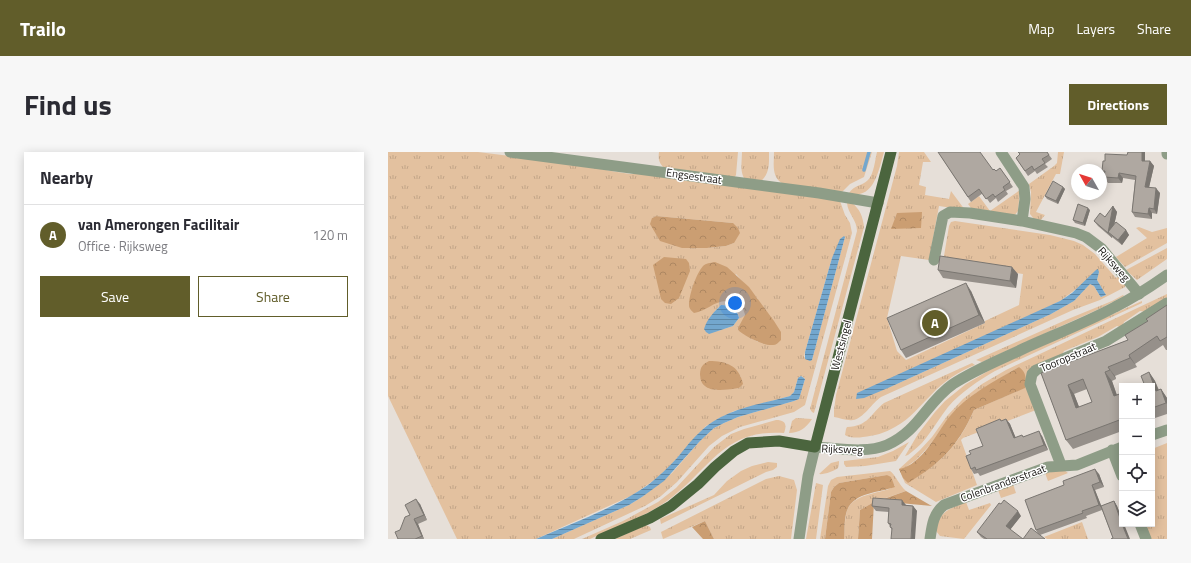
<!DOCTYPE html>
<html lang="en">
<head>
<meta charset="utf-8">
<style>
	body { margin:0; font-family:"Titillium Web",sans-serif; background:#f7f7f7; color:#2b2b33 }
	.controls { position:absolute; right:12px; bottom:12px; display:grid; overflow:hidden; border-radius:0px; box-shadow:0 2px 10px #0003 }
	.controls button { width:36px; height:36px; display:grid; place-items:center; padding:0; border:0; border-bottom:1px solid #e1e1e2; background:#fff; color:#2b2b33; font:20px sans-serif }
	.compass { position:absolute; left:683px; top:12px; width:36px; height:36px; border-radius:50%; background:#fff; box-shadow:0 2px 10px #0003; rotate:309deg }
	.you { position:absolute; left:347px; top:151px; width:14px; height:14px; margin:-10px; border:3px solid #fff; border-radius:50%; background:#1a73e8; box-shadow:0 0 0 6px #1a73e833 }
	.badge { display:grid; place-items:center; width:26px; height:26px; border-radius:50%; background:#615d2a; color:#fff; font-size:13px; font-weight:700 }
	.pin { position:absolute; translate:-50% -50%; border:2px solid #fff; box-shadow:0 1px 4px #0006 }
	.list { margin:0; padding:0; list-style:none }
	h2 { display:flex; justify-content:space-between; align-items:center; height:52px; margin:0; padding:0 16px; font-size:17px }
	h2 small { font-size:13px; font-weight:400; color:#7c7c81 }
	.list li { display:grid; grid-template-columns:26px 1fr auto; gap:12px; align-items:center; box-sizing:border-box; height:60px; padding:0 16px; border-top:1px solid #e1e1e2 }
	.list b { display:block; font-size:15px; white-space:nowrap }
	.list p { margin:0; font-size:13px; white-space:nowrap; color:#7c7c81 }
	.list em { font-size:13px; font-style:normal; color:#7c7c81 }
	.actions { display:flex; gap:8px; padding:12px 16px }
	.actions a { flex:1; padding:9px 0; border:1px solid #615d2a; border-radius:0px; text-align:center; font-size:14px; color:#615d2a }
	.actions .main { background:#615d2a; color:#fff }
	.icon { flex:none; width:22px; height:22px; fill:none; stroke:currentColor; stroke-width:2; stroke-linecap:round; stroke-linejoin:round }
	.map { position:relative; flex:none; width:779px; height:387px; overflow:hidden; border-radius:0px }
	header { display:flex; align-items:center; gap:24px; box-sizing:border-box; height:56px; padding:0 20px; background:#615d2a; color:#fff }
	header strong { font-size:19px }
	nav { display:flex; gap:22px; margin-inline-start:auto; font-size:14px }
	.intro { display:flex; align-items:center; justify-content:space-between; box-sizing:border-box; height:96px; padding:0 24px }
	h1 { margin:0; font-size:28px }
	.button { padding:10px 18px; border-radius:0px; background:#615d2a; color:#fff; font-size:14px; font-weight:700 }
	main { display:flex; gap:24px; padding:0 24px }
	aside { flex:1; background:#fff; border-radius:0px; box-shadow:0 2px 10px #0003 }
	.map>svg:first-child { display:block }
	.grass { fill:url(#grass-tufts); fill-rule:evenodd }
	.forest { fill:url(#forest-crowns) }
	.water { fill:url(#water-rules) }
	.lines { fill:none; stroke-linecap:round; stroke-linejoin:round }
	.stream { stroke:#73a7ce; stroke-width:3.5 }
	.minor { stroke:#8e9d87; stroke-width:11 }
	.tertiary { stroke:#8e9d87; stroke-width:11 }
	.primary { stroke:#4b653e; stroke-width:11 }
	.wall { fill:#96908a; fill-rule:evenodd }
	.shaded-wall { fill:#7a7671 }
	.building { fill:#afa8a1; stroke:#7a7671; fill-rule:evenodd }
	.labels { text-anchor:middle; dominant-baseline:central; stroke-width:3; stroke-linejoin:round; paint-order:stroke }
	.street-label { font-size:11px; fill:#151310; stroke:#fff }
</style>
</head>
<body>
<header>
<strong>Trailo</strong>
<nav><a>Map</a><a>Layers</a><a>Share</a></nav>
</header>
<div class="intro"><h1>Find us</h1><a class="button">Directions</a></div>
<main>
<aside>
<h2>Nearby<small></small></h2>
<ul class="list">
<li><span class="badge">A</span><div><b>van Amerongen Facilitair</b><p>Office · Rijksweg</p></div><em>120 m</em></li>
</ul>
<div class="actions"><a class="main">Save</a><a>Share</a></div>
</aside>
<div class="map">
<svg width="779" height="387" viewBox="0 0 779 387">
	<defs>
		<pattern id="grass-tufts" width="24" height="20" patternUnits="userSpaceOnUse"><rect width="24" height="20" fill="#e3c19f"/><path d="M3 7l-1-3M5 7V3M7 7l1-3M15 17l-1-3M17 17v-4M19 17l1-3" fill="none" stroke="#c2a588"/></pattern>
		<pattern id="forest-crowns" width="20" height="18" patternUnits="userSpaceOnUse"><rect width="20" height="18" fill="#cb9e72"/><path d="M2 6a3 3 0 1 1 6 0M12 15a3 3 0 1 1 6 0" fill="none" stroke="#ad8762"/></pattern>
		<pattern id="water-rules" width="6" height="5" patternUnits="userSpaceOnUse"><rect width="6" height="5" fill="#73a7ce"/><path d="M0 2.5h6" fill="none" stroke="#5d87a6"/></pattern>
	</defs>
	<rect width="100%" height="100%" fill="#e6dfd8"/>
	<path class="grass" d="M0,0H90L194,13L223,19L242,22H261L452,49L457,63L462,71L464,81L417,253L406,260L352,275L334,284L321,294L289,330L273,344L257,354L186,387H164L241,353L254,345L284,321L312,289L326,276L336,271L350,265L406,249L411,247L417,227L415,225L413,224L410,226L406,240L402,244L346,259L330,267L318,274L281,315L269,326L245,343L148,387H69L0,244ZM268,64L345,71L346,91L338,94L319,96L264,66ZM457,85L424,208L416,205L417,200L444,106ZM348,122L370,147V190L350,178C351,173 356,168 357,164C357,161 355,157 354,155C343,140 322,153 312,160ZM333,153H338L350,162L351,166L345,174L330,179L327,159ZM338,211L348,218L353,225L351,236L328,238L312,225L313,217Z
		M271,0H350L348,23L346,26L276,16C271,11 270,7 271,0Z
		M354,0H381C381,12 382,22 372,30L358,29C351,20 354,10 354,0Z
		M386,0H484L476,25L462,32L454,40L395,32C383,25 386,12 386,0Z
		M489,0H496C491,17 486,49 461,41C466,33 474,34 480,28C486,22 487,8 489,0Z
		M511,0H536L543,10H535L531,33L538,35L537,43L561,47L563,39L577,58L551,54L541,108L513,104L499,166L509,199L518,208L597,171V169L631,153L635,122L555,110L561,74L563,70L567,69L662,83L686,89L695,93L707,102L728,126L731,124L737,132V135L712,148L685,158L493,245C484,251 475,267 465,268C459,269 452,266 446,265V258L448,243L509,14ZM711,120L709,128L718,143L713,145L712,144L706,134L702,132L686,149L663,162L500,236L672,149Z
		M670,0H676L672,22H668L648,60L657,63L652,69L646,67L642,62L643,40L641,32L666,14L669,11Z
		M632,38L630,59L626,64L583,56L580,52L591,44L602,59Z
		M459,51H464C472,57 475,65 476,75L426,261L424,260L422,257L469,79C469,68 460,62 459,51Z
		M751,75L764,80L779,76V91L737,115L736,114L728,105L759,86L748,76Z
		M779,96V107L749,128L738,118Z
		M779,142V147L758,160L752,159L736,170L734,176L729,174L710,185L676,199L674,203L645,216L648,258L575,286L573,288L589,333L548,350L517,331L511,317L532,298L544,285L559,264L575,247L594,232L618,218ZM631,215L636,236L586,258C571,293 554,310 522,329L515,317L528,308L542,293L562,264L588,241Z
		M735,143L736,144L711,157L594,210L588,208L680,167L724,149Z
		M754,149V151L607,219C590,229 573,240 560,255C552,265 546,276 538,286C533,293 526,298 520,303L517,304L530,282L547,260L557,249L578,232L607,215Z
		M584,211L587,213C571,219 555,230 544,242C532,254 522,267 507,275C497,281 486,284 475,285C470,286 461,286 457,283L458,277L459,275C481,274 482,262 496,251Z
		M408,266L424,267C418,276 411,281 401,281L404,269Z
		M388,268C398,268 399,273 396,281C334,277 322,318 279,349C256,365 228,375 202,387H194L235,369L270,350L288,336L326,295L343,282L356,277Z
		M521,290L508,309L477,314L458,315L456,312V309L490,305L505,299Z
		M779,291V387H762L756,372H764V297Z
		M451,309C451,311 451,314 450,316C447,319 435,323 431,322L443,311Z
		M380,310L389,311V315L385,318L378,320L273,372L272,367L326,343L339,329L353,319L364,314Z
		M676,318L680,321L660,329L657,321Z
		M502,319C507,322 511,333 518,339L486,350L472,358L470,387H456C458,358 455,349 486,341C493,339 501,338 507,334L499,323L451,331L446,335L443,340L437,387H432L440,334L443,328L449,325Z
		M391,324L406,328L409,338L403,387H326L317,369L275,387L273,380L378,327Z
		M428,331L435,333L428,387H418Z
		M625,332L628,341L613,346L610,338Z
		M578,350L581,358L602,351L603,353L576,387L552,384L548,379C552,358 560,358 578,350Z
		M694,370L700,387H659L656,385Z
		M258,373L262,375L263,378L242,387H227Z"/>
	<path class="forest" d="M534,60L533,76L503,77L509,61Z
		M268,64L345,71L350,76L352,81L346,91L338,94L319,96H294L272,89L262,72L264,66Z
		M276,105L298,107L301,111L302,119L291,146L283,152L277,151L273,147L265,113Z
		M327,110L339,115L361,135L386,169L393,180V188C390,191 388,193 385,193C376,194 356,184 350,178V176L357,163C355,156 353,152 345,150C329,145 320,159 306,161C304,159 301,157 301,153C301,143 308,122 315,114C318,111 322,111 327,110Z
		M321,209C338,209 351,213 355,232L351,236C337,238 312,243 312,222C312,215 315,212 321,209Z
		M631,215C639,221 638,227 637,236L586,258C570,294 553,311 520,331L515,326L511,317C534,313 548,282 561,265C579,243 607,229 631,215Z
		M499,323L503,325L507,335C490,341 463,340 458,362C456,370 457,379 456,387H437L443,340L446,335L451,331Z
		M518,339L542,353L544,354L490,349Z
		M486,350L484,387H470L472,358Z
		M317,369L326,387H315L304,375Z"/>
	<path class="water" d="M456,84L457,85L424,208L422,209L417,207V200L444,106L452,87Z
		M710,117L711,120L709,128L718,143L713,145L712,144L706,134L702,132L686,149L663,162L500,236L476,246L468,247L469,241L672,149L684,141L708,118Z
		M333,153C342,153 349,157 351,166L345,174L321,182L318,180L316,177C319,167 326,160 333,153Z
		M413,224L417,227L411,247L406,249L350,265L336,271L326,276L312,289L276,329L254,345L241,353L164,387H148C185,371 227,356 260,333C270,325 280,316 289,306C296,298 302,289 311,281C335,257 370,253 402,244L406,240L410,226Z"/>
	<g class="lines">
		<path class="stream" d="M476,18L481,0"/>
		<path class="minor" d="M122,0L431,41L490,51
			M613,0L636,35L637,47L634,69
			M779,0V2
			M546,108L555,64L562,60L582,61L634,69L688,81L698,85L714,97L751,142
			M764,283L779,278
			M724,298L734,324
			M673,313L642,232L644,222L648,218L718,189L779,151
			M752,372L758,387
			M542,387C544,374 545,362 556,353L660,315L689,313L734,295"/>
		<path class="tertiary" d="M411,387L420,324L427,295C449,296 478,302 499,293C530,280 539,250 565,232C588,217 614,207 639,195C668,182 699,170 727,155C745,146 762,135 779,123"/>
		<path class="primary" d="M213,387L262,366L283,354L310,332L327,315L346,299L360,291L391,289L427,295L503,0"/>
	</g>
	<path class="wall" d="M550,0L608,19L612,16L625,35L618,39L620,42L610,50L608,46L602,51L595,41L583,50Z
		M659,0L664,7L657,12L660,15L649,22L647,19L640,24L628,6Z
		M757,9H762L766,14L761,35L772,41L769,62L764,61V67L747,65L744,60L747,28L735,26L734,31H720L716,25L717,22L714,19Z
		M675,35L677,37L670,52L659,47L657,44Z
		M725,54L729,60L726,73L738,78L741,83L734,93L724,85V86L710,74L706,69L717,65Z
		M702,58L697,74L687,71L685,68Z
		M550,118L630,122L628,136L555,126Z
		M583,139L597,171L518,206L513,198Z
		M779,153V198H778L775,193L747,212L749,215L727,224L728,227L724,229L729,243L734,241V279L685,297L678,288L653,221L740,188L760,169ZM699,237L704,250L691,255L686,242Z
		M761,220L767,229L771,238L773,237L779,246V262L764,267V234Z
		M618,267L622,272L627,285L654,284L660,298L592,324L590,321L586,322L583,317V302L595,294L613,269Z
		M711,322L716,335L707,338L713,354L726,349L729,354L734,367V372L725,386L714,358L698,364L699,366L652,383L650,382L648,378Z
		M32,352L39,368L30,372L36,387H10L12,378L22,363Z
		M518,353L525,354L529,359L504,378L500,371L501,360L488,359L484,354Z
		M633,364L622,378L635,387H596L593,385L589,380Z"/>
	<path class="shaded-wall" d="M754,0H757V14L754,9Z
		M762,9L766,14L760,40L757,35Z
		M731,21L735,26L734,31L730,26Z
		M675,35L677,37L670,52L668,49Z
		M768,36L772,41L769,62L766,57Z
		M725,54L729,60L724,83L720,80L724,85V86L720,81Z
		M700,56L702,58L697,74L695,71Z
		M761,56L764,61V67L760,62Z
		M738,78L741,83L734,93L730,88Z
		M624,115L630,122L628,136L622,129Z
		M578,131L583,139L597,171L591,163Z
		M741,203L749,215L742,206Z
		M720,215L727,224L728,227Z
		M717,220L724,229L732,253L726,244Z
		M761,220L767,229L774,248L768,239Z
		M680,233L686,242L695,265L688,256Z
		M773,237L779,246V252L778,251Z
		M618,267L622,272L630,291L626,286Z
		M651,279L654,284L660,298L656,293Z
		M707,317L711,322L716,335L712,330Z
		M704,333L707,338L715,358L711,353Z
		M28,347L32,352L39,368L36,363Z
		M514,348L518,353H514Z
		M726,349L729,354L734,367V371Z
		M525,354L529,359L527,387H523Z
		M630,359L633,364L621,379L618,374Z
		M26,367L30,372L36,387L34,384Z
		M734,372H736L742,387H740Z"/>
	<path class="building" d="M550,0H592L605,18L606,17L608,19L612,16L622,30L615,35L617,38L607,45L605,42L598,47L591,37L580,45Z
		M630,0H659L661,3L654,7L657,11L646,18L644,14L637,19L628,6L632,2Z
		M740,0H754V9H762L757,35L768,36L766,57L761,56L760,62L744,60L748,24L731,21L730,26L716,25L717,19H714L715,9H717V2L739,3Z
		M665,29L675,35L668,49L657,44Z
		M690,52L700,56L695,71L685,68Z
		M725,54L720,81L706,69L712,61L717,65Z
		M728,70L738,78L730,88L720,80Z
		M552,104L624,115L622,129L550,118Z
		M578,131L591,163L513,198L499,166Z
		M779,153V185L772,189L769,184L741,203L742,206L720,215L722,218L717,220L726,244L734,241V267L678,288L653,221L740,188L737,183L760,169L758,167ZM695,227L704,250L688,256L680,233Z
		M761,220L768,239L773,237L778,251L764,256V234H757L753,224Z
		M612,267L613,269L618,267L626,286L634,283L635,285L651,279L656,293L588,318L587,315L583,317L578,304L583,302L581,299L595,294L588,277Z
		M707,317L712,330L704,333L711,353L694,359L695,361L648,378L637,348L676,333L675,329Z
		M485,346L514,348V353L525,354L523,387H503L504,376L502,375L503,372L500,371L501,356L484,354Z
		M28,347L36,363L26,367L34,384L27,387H10L7,380L12,378L17,365L22,363L17,353Z
		M616,348L630,359L618,374L635,387H599L589,380L611,351L613,352Z
		M726,349L734,372L740,387H723L725,386L713,354Z
		M643,376L657,387H635Z"/>
	<g class="labels">
		<g class="street-label">
			<text transform="translate(306 24) rotate(8)">Engsestraat</text>
			<text transform="translate(726 112) rotate(48)">Rijksweg</text>
			<text transform="translate(453 193) rotate(-75)">Westsingel</text>
			<text transform="translate(680 205) rotate(-23)">Tooropstraat</text>
			<text transform="translate(454 297) rotate(2)">Rijksweg</text>
			<text transform="translate(615 331) rotate(-20)">Colenbranderstraat</text>
		</g>
	</g>
</svg>
<div class="controls">
<button>+</button>
<button>−</button>
<button><svg class="icon" aria-label="locate" viewBox="0 0 24 24"><circle cx="12" cy="12" r="6"/><path d="M12 2v4M12 18v4M2 12h4M18 12h4"/></svg></button>
<button><svg class="icon" aria-label="layers" viewBox="0 0 24 24"><path d="M12 4l9 5-9 5-9-5zM3 14l9 5 9-5"/></svg></button>
</div>
<svg class="compass" viewBox="-18 -18 36 36"><path d="M0-13l5 13h-10z" fill="#e53935"/><path d="M0 13l5-13h-10z" fill="#7c7c81"/></svg>
<div class="you"></div>
<div class="pin badge" style="left:547px;top:171px">A</div>
</div>
</main>
</body>
</html>
